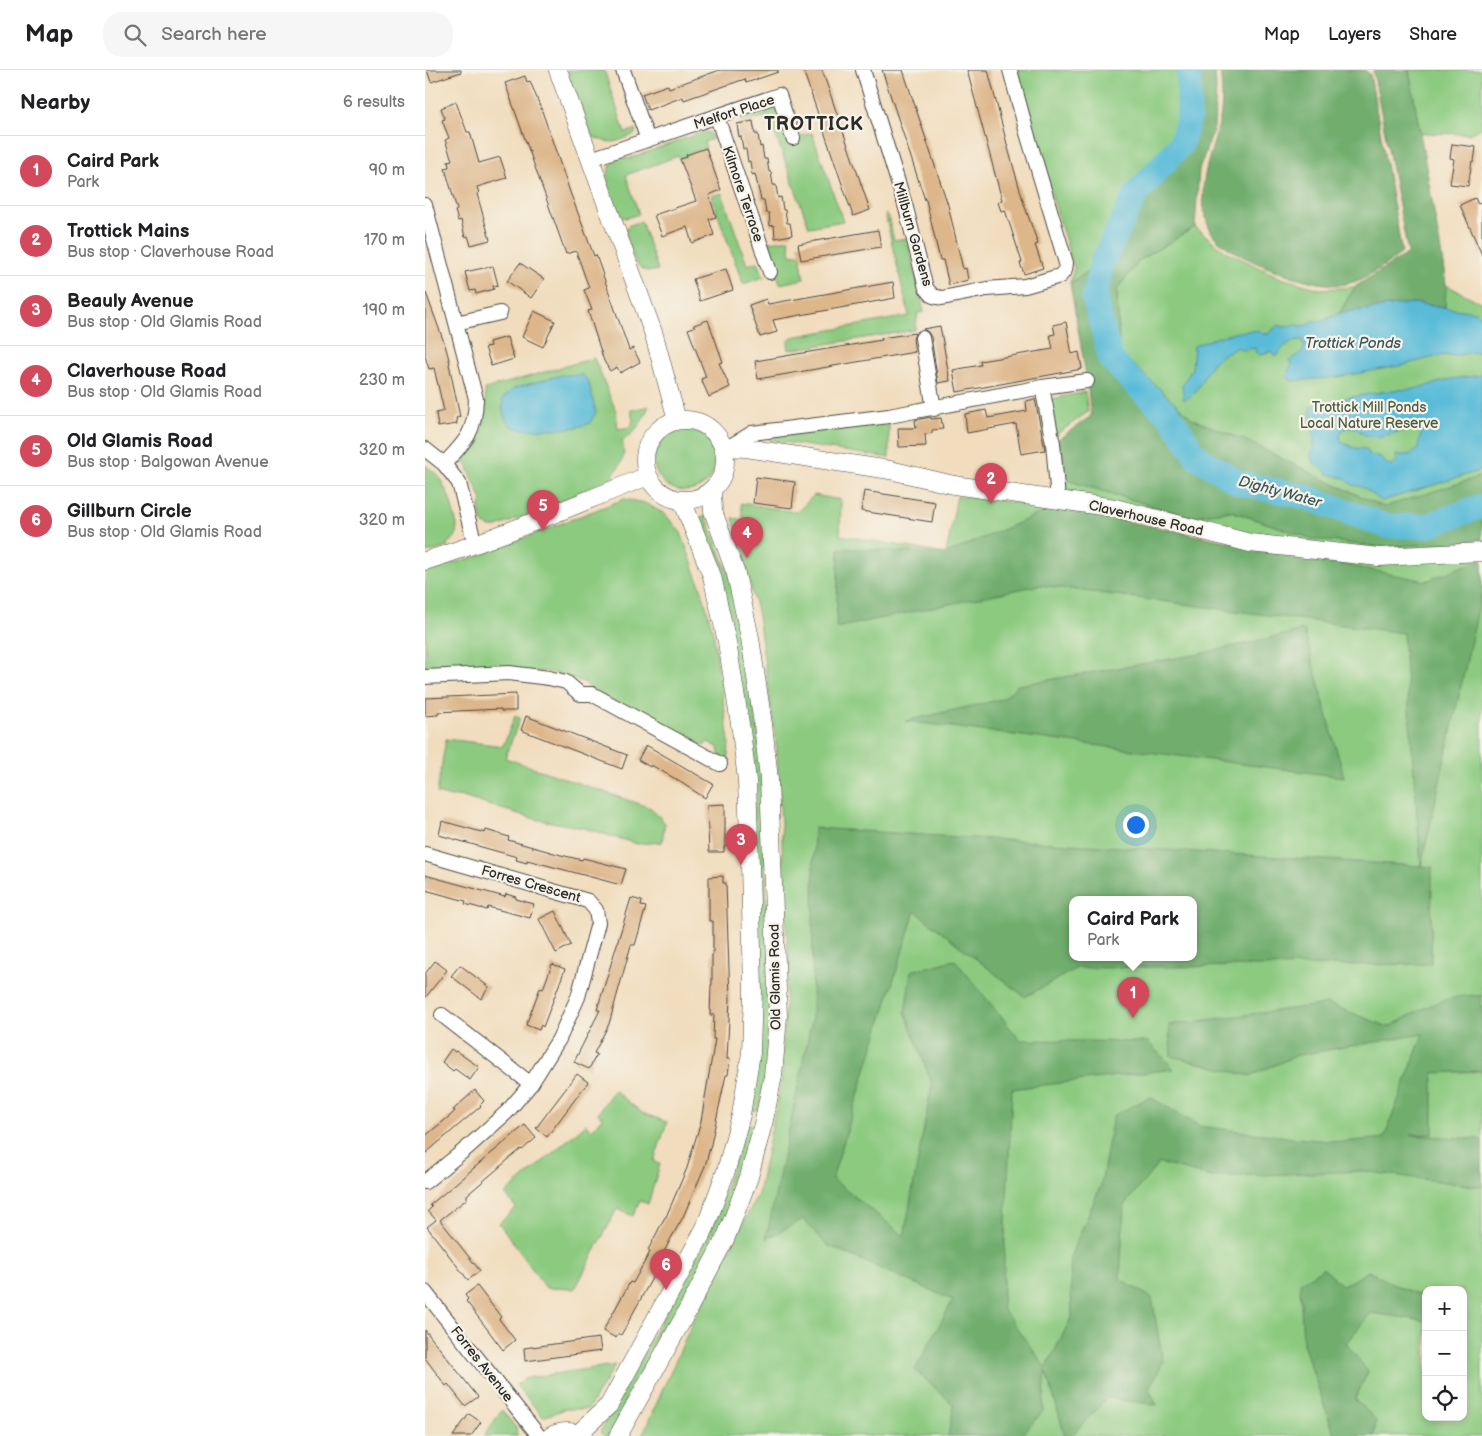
<!DOCTYPE html>
<html lang="en">
<head>
<meta charset="utf-8">
<style>
	body { margin:0; font-family:"Balsamiq Sans",sans-serif; background:#f6f6f6; color:#202124 }
	.controls { position:absolute; right:15px; bottom:15px; display:grid; overflow:hidden; border-radius:10px; box-shadow:0 2px 8px #0003 }
	.controls button { width:45px; height:45px; display:grid; place-items:center; padding:0; border:0; border-bottom:1px solid #e0e0e0; background:#fff; color:#202124; font:25px sans-serif }
	.you { position:absolute; left:710px; top:754px; width:18px; height:18px; margin:-12px; border:4px solid #fff; border-radius:50%; background:#1a73e8; box-shadow:0 0 0 8px #1a73e833 }
	.badge { display:grid; place-items:center; width:32px; height:32px; border-radius:50%; background:#d1495b; color:#fff; font-size:16px; font-weight:700 }
	.pin { position:absolute; translate:-50% -41px; filter:drop-shadow(0 1px 2px #0008) }
	.pin::after { content:''; position:absolute; top:26px; width:18px; height:15px; background:inherit; clip-path:polygon(0 0,100% 0,50% 100%) }
	.popup { position:absolute; left:644px; top:826px; width:128px; height:65px; box-sizing:border-box; display:grid; place-content:center; border-radius:10px; background:#fff; filter:drop-shadow(0 1px 4px #0005); font-size:16px; white-space:nowrap; color:#757577 }
	.popup b { font-size:19px; color:#202124 }
	.popup::after { content:''; position:absolute; left:50%; top:100%; margin-left:-10px; border:10px solid transparent; border-top-color:#fff }
	.list { margin:0; padding:0; list-style:none }
	h2 { display:flex; justify-content:space-between; align-items:center; height:65px; margin:0; padding:0 20px; font-size:21px }
	h2 small { font-size:16px; font-weight:400; color:#757577 }
	.list li { display:grid; grid-template-columns:32px 1fr auto; gap:15px; align-items:center; box-sizing:border-box; height:70px; padding:0 20px; border-top:1px solid #e0e0e0 }
	.list b { display:block; font-size:19px; white-space:nowrap }
	.list p { margin:0; font-size:16px; white-space:nowrap; color:#757577 }
	.list em { font-size:16px; font-style:normal; color:#757577 }
	.icon { flex:none; width:28px; height:28px; fill:none; stroke:currentColor; stroke-width:2; stroke-linecap:round; stroke-linejoin:round }
	.map { position:relative; flex:none; width:1057px; height:1366px; overflow:hidden }
	header { display:flex; align-items:center; gap:30px; box-sizing:border-box; height:70px; padding:0 25px; background:#fff; border-bottom:1px solid #e0e0e0 }
	header strong { font-size:24px }
	nav { display:flex; gap:28px; margin-inline-start:auto; font-size:18px }
	.search { width:350px; height:45px; background:#f6f6f6; display:flex; align-items:center; gap:12px; box-sizing:border-box; padding:0 18px; border-radius:20px; color:#757577; font-size:19px }
	main { display:flex }
	aside { flex:1; background:#fff }
	.map>svg:first-child { display:block }
	.green { fill:#8cca80; stroke:#5c7a56; fill-rule:evenodd }
	.forest { fill:#71ae6e; stroke:#4e6c4c; fill-rule:evenodd }
	.water { fill:#59bbd8; stroke:#427382; fill-rule:evenodd }
	.lines { fill:none; stroke-linecap:round; stroke-linejoin:round }
	.river { stroke:#59bbd8; stroke-width:25 }
	.building { fill:#ddb68a }
	.minor-casing { stroke:#494641; stroke-width:16 }
	.tertiary-casing { stroke:#494641; stroke-width:19 }
	.minor { stroke:#fff; stroke-width:14 }
	.tertiary { stroke:#fff; stroke-width:18 }
	.labels { text-anchor:middle; dominant-baseline:central; stroke-width:4.5; stroke-linejoin:round; paint-order:stroke }
	.street-label { font-size:14px; fill:#2b2b2b; stroke:#f7f3e8 }
	.park-label { font-size:14px; fill:#485b44; stroke:#f7f3e8 }
	.water-label { font-size:15px; font-style:italic; fill:#39565f; stroke:#f7f3e8 }
	.district-label { font-size:19px; font-weight:bold; letter-spacing:1px; fill:#2b2b2b; stroke:#f7f3e8 }
</style>
</head>
<body>
<header>
<strong>Map</strong>
<div class="search"><svg class="icon" aria-label="search" viewBox="0 0 24 24"><circle cx="10" cy="10" r="6"/><path d="M15 15l6 6"/></svg>Search here</div>
<nav><a>Map</a><a>Layers</a><a>Share</a></nav>
</header>
<main>
<aside>
<h2>Nearby<small>6 results</small></h2>
<ul class="list">
<li><span class="badge">1</span><div><b>Caird Park</b><p>Park</p></div><em>90 m</em></li>
<li><span class="badge">2</span><div><b>Trottick Mains</b><p>Bus stop · Claverhouse Road</p></div><em>170 m</em></li>
<li><span class="badge">3</span><div><b>Beauly Avenue</b><p>Bus stop · Old Glamis Road</p></div><em>190 m</em></li>
<li><span class="badge">4</span><div><b>Claverhouse Road</b><p>Bus stop · Old Glamis Road</p></div><em>230 m</em></li>
<li><span class="badge">5</span><div><b>Old Glamis Road</b><p>Bus stop · Balgowan Avenue</p></div><em>320 m</em></li>
<li><span class="badge">6</span><div><b>Gillburn Circle</b><p>Bus stop · Old Glamis Road</p></div><em>320 m</em></li>
</ul>
</aside>
<div class="map">
<svg width="1057" height="1366" viewBox="0 0 1057 1366">
	<rect width="100%" height="100%" fill="#f7f3e8"/>
	<filter id="ink" filterUnits="userSpaceOnUse"><feTurbulence type="fractalNoise" baseFrequency=".02" numOctaves="2"/><feDisplacementMap in="SourceGraphic" scale="10" xChannelSelector="R" yChannelSelector="G"/><feConvolveMatrix kernelMatrix="1 2 1 2 8 2 1 2 1" color-interpolation-filters="sRGB"/></filter>
	<filter id="wash" filterUnits="userSpaceOnUse"><feTurbulence type="fractalNoise" baseFrequency=".0096" numOctaves="4" result="noise"/><feDisplacementMap in="SourceGraphic" scale="20" xChannelSelector="R" yChannelSelector="G"/><feGaussianBlur stdDeviation="1.12" result="paint"/><feColorMatrix in="noise" values="0 0 0 0 0 0 0 0 0 0 0 0 0 0 0 0 0 1.4 0 .05"/><feComposite in="paint" operator="in"/></filter>
	<g filter="url(#wash)">
		<rect width="100%" height="100%" fill="#f1ddbe"/>
		<path class="green" d="M142,0H179L200,63L211,59L210,64C191,72 187,76 167,66Z
			M592,0H764V48L756,74L738,95L693,162L677,193L645,213L649,198L607,61Z
			M984,0H1057V58L1044,64L995,63Z
			M341,35C357,38 361,55 368,68L387,63L418,151L384,157L344,47L315,50L314,46Z
			M278,62L285,63L288,69L279,72L281,78L261,85L262,87L255,89L253,86L201,105L214,144L201,148L195,147C187,126 170,100 197,86L203,89Z
			M297,123L322,195L333,192L339,207L318,214L286,126Z
			M460,144L463,146L469,170L482,168L499,242L493,243L490,260L364,280L363,271L367,267L484,246Z
			M216,151L233,200C209,208 207,179 200,162L203,156Z
			M770,157L800,181L856,208L895,219L930,217L983,184L1021,215L1057,233V454L1019,463L679,377L694,277L692,219L715,190Z
			M364,169L366,185L375,184L379,209L355,214L343,172Z
			M169,288L191,341L193,359L205,357L208,351L206,340L224,336C218,351 211,362 197,371C201,384 198,393 188,404L192,409L72,457H65L58,454L54,439L57,430L39,389C60,370 62,346 60,319Z
			M660,322L663,342L629,366L623,330Z
			M464,352V388L345,370L344,366Z
			M229 390a31 31 0 1 1 62 0a31 31 0 1 1-62 0Z
			M0,395L13,405L24,426L32,455L31,466L22,474L23,477L0,483Z
			M630,404L651,413L764,447L806,441L888,469L956,477L1041,472L1057,468V482L954,487L825,473L633,429Z
			M389,425L416,430L415,465L521,484L532,426L630,437L829,480L1057,489V1366H217L270,1247L333,1124L356,1012L363,884L352,680L333,545L308,448L318,450L316,433L372,442ZM648,829H768V887H648ZM1001,1220H1038V1347H1001Z
			M199,429L220,433L240,444L256,463L277,521L288,562L304,671L303,690L294,685L293,677L283,672L280,675H275L235,653L230,654L166,619L159,612L125,602H0V501L53,486Z
			M281,446L304,505L318,568L336,683L346,947L341,1006L334,1040L328,1041L324,1037L329,710L272,450Z
			M90,646L95,648L80,688L226,738L240,753L237,772L212,774L159,758L110,749L34,726L26,727L12,723L21,669L78,676Z
			M189,1020L217,1043L242,1052L229,1091L235,1094L223,1134L215,1131L208,1146L192,1139L150,1219L121,1218L74,1153L91,1138L80,1124L161,1054L167,1060L177,1048L173,1043Z
			M326,1054L330,1057L318,1107L295,1164L185,1366H179L175,1362L286,1160L321,1055Z
			M190,1295L163,1339H140L118,1347L91,1315L101,1308Z
			M77,1340L91,1358L92,1366H59Z"/>
		<path class="forest" d="M764,0H790L791,18L789,58L774,100L770,157L715,190L692,219L694,282L768,349L824,372L896,408L959,437L1057,406V468L1041,472L956,477L888,469L806,441L764,447L651,413L630,404L628,373L666,346L662,311L645,213L677,193L711,124L756,74L764,48Z
			M795,0H939L945,4L977,183C960,194 942,210 921,214C894,221 806,188 789,166C781,155 778,140 778,127C777,100 790,75 795,49C798,33 797,16 795,0Z
			M948,0H984L1017,187L1021,215L1020,237L987,233L914,243L930,217L983,183Z
			M630,437L1001,511L1057,489V522L996,796L1007,797L1006,894L652,898L600,927L490,841L407,1109L479,1166L507,1014L480,942L486,901L530,890L595,970L723,972L749,999L587,1019L577,1238L621,1298L647,1246L645,1187L676,1115L688,1046L725,1027L774,1056L870,1068L917,1072L959,1068L998,964L873,985L825,1006L746,986L744,955L903,934L964,957C993,941 1023,922 1057,926V1001L1008,1003V1064L985,1065L1053,1069L1057,1070V1117L938,1101L787,1107L734,1093L699,1135L695,1209L727,1228L738,1292L724,1319L732,1335L682,1328L646,1366H640L621,1300L618,1341L596,1366H523L529,1335L490,1300L528,1230L402,1175L378,1149L341,1169L387,950L389,758L996,796L978,563L614,515L411,558L414,478L521,484ZM648,829H768V887H648Z
			M879,560L919,707L480,651L578,629L593,615L775,584Z
			M898,1198L918,1216L943,1201L979,1219L1001,1227V1251L946,1243L921,1273L943,1302L930,1329L951,1350L949,1366H910L878,1274L875,1213Z"/>
		<path class="water" d="M987,233L1051,242L1057,247V283L1050,282L1026,286L1019,285L1001,289L979,295L913,307L868,311L862,308L863,301L867,294L864,291C871,284 884,283 877,270C867,269 857,277 853,285H849L846,281L835,285L831,283L830,278L818,280L813,277C804,282 793,286 787,294C777,307 775,322 759,330L757,315L767,299L769,276C784,269 820,258 835,261L838,264H843L853,255L859,257L871,254L875,256L883,255L887,251H898L914,243Z
			M136,305H158L164,313L171,342L165,353C150,359 139,359 123,359C97,360 74,363 78,328L90,318Z
			M1057,305V400L957,431C949,427 948,423 941,419C931,414 928,418 920,408L905,405L888,392L886,385L889,377V366L885,337L926,327L968,320L989,319L1027,309ZM928,357L942,366L952,367L989,358L996,362C996,368 993,373 993,379L984,385H971L972,392L966,396L959,392L956,387L945,385L941,379L929,378L916,372L915,366L918,359Z"/>
		<g class="lines">
			<path class="river" d="M764,0V48L756,74L711,124L677,193L669,227L686,289L704,308L746,347L772,387L814,413L881,427L961,456H1001L1057,436"/>
		</g>
		<g id="blocks">
			<path class="building" d="M2,0H36V2L6,12Z
				M295,0H353V2L321,13L320,9L259,30L258,27L223,40L217,24L243,15L244,18Z
				M378,0H397L445,140L428,146Z
				M457,0H478L523,135L538,199L541,198L543,210L524,215L518,190H515L501,130H500Z
				M542,0H563L583,78L599,134L613,174L610,175L618,198L599,204L595,193L597,192L580,140L576,141L573,132L577,130Z
				M100,6L102,12L105,11L117,41L145,122L169,186L171,185L204,280L208,278L215,292L195,303L192,297L185,301L179,291L163,241L167,240L159,220L164,218L151,181L141,184L80,13Z
				M31,32L42,62H45L54,93L75,87L82,108L52,117L54,123L52,124L65,170L46,175L43,166L40,167L36,150L33,151L30,141L32,140L20,98L24,97L23,91L27,90L20,70L24,68L17,50L20,49L16,38Z
				M328,51L330,64H333L335,77L337,76L339,89H342L344,102H346L348,115H351L353,128L356,127L358,140H360L362,153H365L367,165L350,168L349,155L345,156L344,143H341L339,130H336L330,104L327,105L325,91L323,92L321,79H318L316,66L314,67L312,54Z
				M1027,74L1051,77L1049,91H1047L1043,116L1025,114L1029,89L1025,88Z
				M281,78L296,120L284,125L291,147L284,149L289,165L267,173L262,157L237,166L229,145L271,131L255,89L262,87L261,85Z
				M1050,128L1053,134L1057,132V185L1035,135Z
				M453,160L456,177L376,190L373,174Z
				M95,193L119,209L106,228L82,211Z
				M68,196L73,215L68,216L69,219L51,224L50,220L45,221L40,202Z
				M301,199L308,220L275,231L268,209Z
				M468,212L470,228L348,250L352,262L335,267L324,235L341,229L343,234Z
				M0,223H1L20,275L25,293L24,294L35,347L31,348L32,354L13,357L11,343L19,341L9,298L4,299L0,286Z
				M109,241L130,251L118,277L97,267Z
				M283,250L298,292L294,293L305,317L284,327L276,309L281,307L263,259L269,257V255Z
				M641,252L647,284L654,282L657,299L532,322L528,300L556,295L555,291L628,279L625,265L630,264L628,255Z
				M515,256L525,311L513,313L506,267L503,262L498,259Z
				M490,263L488,269L490,282L333,309L330,291L457,270L456,268Z
				M82,267L89,289L66,296L60,277L65,276L64,272Z
				M610,329L620,380L596,384L591,354L542,363L540,344L561,340L563,348L602,341L601,331Z
				M506,347V349L516,348L518,359L507,360V363L500,364L501,376L474,377L473,358H491L490,350Z
				M331,407L370,412L367,438L328,433Z
				M439,421L510,432L507,452L436,441Z
				M91,624V641H76V639L32,641L13,642V645L0,646V628Z
				M101,646L202,685L197,699L96,660Z
				M221,675L288,714L280,728L249,708L226,695L225,697L213,690Z
				M300,734V777H299V782H284L282,735Z
				M17,751L60,763L61,760L84,767L83,770L136,785L157,790L158,788L201,799L196,815L121,795L102,790V793L91,790L92,787L14,765Z
				M0,805L80,827L81,824L91,827V829L109,834L105,848L63,837L62,840L40,834L41,831L0,820Z
				M298,806V813H301L305,929L302,989H305L303,1005H301L286,1074L280,1096L258,1147L245,1170L232,1196L233,1197L200,1258L196,1265L194,1263L191,1268L178,1261L205,1212L208,1213L225,1182L223,1180L240,1147H241L262,1098L276,1051L290,969H288L289,945H285L286,915H287V884H288V851H284V807Z
				M206,828L217,831L216,836L221,837L210,875H206L184,954L169,983L172,984L164,999L149,992L175,940H172Z
				M130,841L146,875L131,883L114,849Z
				M10,891L22,900L0,928V904Z
				M127,894L140,899L118,957L116,955L114,960L101,955L115,918L118,919Z
				M35,895L64,917L56,929L26,906Z
				M26,979L30,982L31,981L54,997L45,1010L30,999L28,1001L17,992Z
				M152,1004L163,1012L122,1067L111,1058Z
				M50,1020L59,1031L55,1035L56,1036L0,1084V1066L25,1046L30,1041L28,1040Z
				M100,1055L111,1068L97,1080L96,1079L84,1089L42,1125V1129L15,1150L55,1201L43,1210L2,1157L11,1150L3,1141L7,1137L5,1135Z
				M52,1216L76,1247L74,1249L90,1270L78,1280L41,1231L43,1229L40,1225Z
				M0,1260L53,1327L40,1336L23,1314L21,1316L0,1288Z
				M174,1268L176,1281L100,1291L99,1278Z
				M44,1344L56,1352L46,1366H28Z"/>
		</g>
	</g>
	<g filter="url(#ink)">
		<use href="#blocks" fill-opacity="0" stroke="#494641" stroke-width="1"/>
		<g class="lines">
			<g class="minor-casing">
				<path id="minor" d="M198,0L223,70
					M438,0L481,138L501,218L508,226L517,228L562,219L600,216L635,206L640,200L641,193L602,63L585,0
					M292,47L345,202
					M166,89L354,25L368,68
					M0,135L51,329C50,363 41,371 19,394
					M31,253L75,243
					M497,268L509,339
					M617,317L628,373L633,429
					M302,378L327,363L464,346L617,317L662,311
					M0,379L19,394L34,413L50,475
					M0,607L84,603L124,608L141,612L155,624H167L295,694
					M0,784L163,831L171,840L173,853L153,927L134,969L106,1014L82,1042L42,1078L0,1112
					M17,945L106,1014
					M0,1222L114,1366"/>
			</g>
			<g class="tertiary-casing">
				<path id="tertiary" d="M133,0L229,265L252,350
					M220 390a40 40 0 1 1 80 0a40 40 0 1 1-80 0Z
					M298,377L321,378L465,400L529,415L690,438L825,473L954,487L1057,482
					M0,491C76,467 149,435 223,406
					M153,1364L184,1335L280,1158L301,1101L316,1045L326,983L328,921L325,794L322,711L316,660L302,572L287,506L257,430
					M126,1366C136,1361 148,1361 159,1366
					M193,1366L259,1247L301,1167L324,1107L339,1050L348,1006L353,946L344,710L338,654L325,568L311,504L288,441L287,419"/>
			</g>
			<use href="#minor" class="minor"/>
			<use href="#tertiary" class="tertiary"/>
		</g>
	</g>
	<g class="labels">
		<g class="street-label">
			<text transform="translate(309 42) rotate(-18)">Melfort Place</text>
			<text transform="translate(318 124) rotate(71)">Kilmore Terrace</text>
			<text transform="translate(488 164) rotate(74)">Millburn Gardens</text>
			<text transform="translate(721 448) rotate(13)">Claverhouse Road</text>
			<text transform="translate(106 814) rotate(16)">Forres Crescent</text>
			<text transform="translate(350 907) rotate(-91)">Old Glamis Road</text>
			<text transform="translate(57 1294) rotate(52)">Forres Avenue</text>
		</g>
		<g class="park-label">
			<text x="944" y="337">Trottick Mill Ponds<tspan x="944" dy="16">Local Nature Reserve</tspan></text>
		</g>
		<g class="water-label">
			<text x="928" y="273">Trottick Ponds</text>
			<text transform="translate(855 422) rotate(15)">Dighty Water</text>
		</g>
		<g class="district-label">
			<text x="389" y="54">TROTTICK</text>
		</g>
	</g>
</svg>
<div class="controls">
<button>+</button>
<button>−</button>
<button><svg class="icon" aria-label="locate" viewBox="0 0 24 24"><circle cx="12" cy="12" r="6"/><path d="M12 2v4M12 18v4M2 12h4M18 12h4"/></svg></button>
</div>
<div class="you"></div>
<div class="pin badge" style="left:708px;top:948px">1</div>
<div class="popup"><b>Caird Park</b>Park</div>
<div class="pin badge" style="left:566px;top:434px">2</div>
<div class="pin badge" style="left:316px;top:795px">3</div>
<div class="pin badge" style="left:322px;top:488px">4</div>
<div class="pin badge" style="left:118px;top:461px">5</div>
<div class="pin badge" style="left:241px;top:1220px">6</div>
</div>
</main>
</body>
</html>
